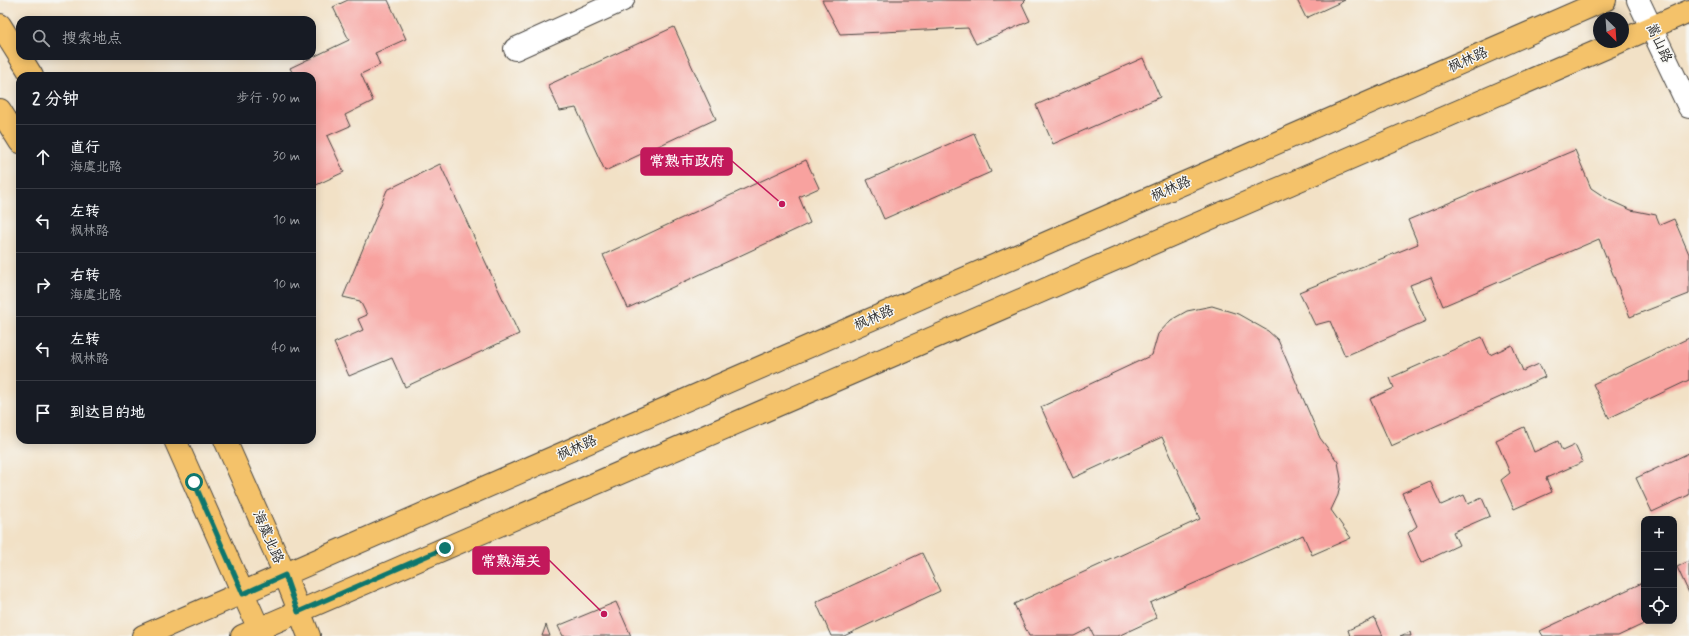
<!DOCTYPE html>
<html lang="zh">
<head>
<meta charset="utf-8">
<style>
	body { margin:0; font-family:Mynerve,"LXGW WenKai TC",sans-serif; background:#242831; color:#f1f3f6 }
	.controls { position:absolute; right:12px; bottom:12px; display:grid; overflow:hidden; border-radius:8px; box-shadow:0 2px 10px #0003 }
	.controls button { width:36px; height:36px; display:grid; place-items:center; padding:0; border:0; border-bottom:1px solid #363941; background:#171b24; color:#f1f3f6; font:20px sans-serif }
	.compass { position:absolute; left:1593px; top:12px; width:36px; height:36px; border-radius:50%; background:#171b24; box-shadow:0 2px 10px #0003; rotate:155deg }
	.stop { position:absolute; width:12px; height:12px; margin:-9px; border:3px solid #0f766e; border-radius:50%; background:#fff }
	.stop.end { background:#0f766e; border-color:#fff; box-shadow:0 1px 4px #0008 }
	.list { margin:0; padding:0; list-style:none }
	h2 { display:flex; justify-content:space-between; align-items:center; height:52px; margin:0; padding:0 16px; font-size:17px }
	h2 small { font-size:13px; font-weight:400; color:#9ea1a6 }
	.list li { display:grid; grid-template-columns:26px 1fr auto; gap:12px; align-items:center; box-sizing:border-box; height:64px; padding:0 16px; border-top:1px solid #363941 }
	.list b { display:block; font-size:15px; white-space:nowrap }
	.list p { margin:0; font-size:13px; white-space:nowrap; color:#9ea1a6 }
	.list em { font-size:13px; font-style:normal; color:#9ea1a6 }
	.icon { flex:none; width:22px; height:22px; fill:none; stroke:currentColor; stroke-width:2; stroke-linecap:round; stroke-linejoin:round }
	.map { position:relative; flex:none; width:1689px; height:636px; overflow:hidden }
	.search { position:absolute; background:#171b24; box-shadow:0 2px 10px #0003; left:16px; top:16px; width:300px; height:44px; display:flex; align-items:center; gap:10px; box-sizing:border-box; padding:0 14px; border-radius:12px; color:#9ea1a6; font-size:15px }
	.panel { position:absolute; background:#171b24; box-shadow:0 2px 10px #0003; left:16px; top:72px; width:300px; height:372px; border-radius:12px }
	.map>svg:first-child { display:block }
	.building { fill:#f8a29f }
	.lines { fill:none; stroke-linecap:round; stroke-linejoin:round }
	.minor-casing { stroke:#494642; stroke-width:24 }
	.major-casing { stroke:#494642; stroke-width:24 }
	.minor { stroke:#fff; stroke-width:22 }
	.major { stroke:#f4c26a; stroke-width:22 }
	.route { stroke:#0f766e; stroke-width:5 }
	.labels { text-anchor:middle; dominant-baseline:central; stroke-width:3; stroke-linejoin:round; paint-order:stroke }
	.street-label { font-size:14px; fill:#2b2b2b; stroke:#f6f6f2 }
	.leader { fill:none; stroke:#c2185b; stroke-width:1.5 }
	.callout-dot { fill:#c2185b; stroke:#f6f6f2; stroke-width:1.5 }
	.callout { fill:#c2185b; stroke:#c2185b; stroke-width:1.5 }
	.callout-label { font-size:15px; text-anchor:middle; font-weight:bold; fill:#fff }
</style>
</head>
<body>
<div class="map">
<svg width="1689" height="636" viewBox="0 0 1689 636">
	<rect width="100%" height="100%" fill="#f6f6f2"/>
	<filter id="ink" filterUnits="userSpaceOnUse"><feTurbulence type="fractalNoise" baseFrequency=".025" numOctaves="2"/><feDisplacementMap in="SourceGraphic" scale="8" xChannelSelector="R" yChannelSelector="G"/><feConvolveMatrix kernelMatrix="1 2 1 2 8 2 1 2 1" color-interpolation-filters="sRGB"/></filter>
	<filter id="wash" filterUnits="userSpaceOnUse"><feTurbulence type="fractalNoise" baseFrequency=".012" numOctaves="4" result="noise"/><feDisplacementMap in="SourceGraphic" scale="16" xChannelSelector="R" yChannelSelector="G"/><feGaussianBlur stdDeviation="0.9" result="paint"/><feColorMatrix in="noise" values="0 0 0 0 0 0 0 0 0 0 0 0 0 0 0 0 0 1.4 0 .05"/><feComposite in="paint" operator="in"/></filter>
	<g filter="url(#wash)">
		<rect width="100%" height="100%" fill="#f2e1c6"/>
		<g id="blocks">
			<path class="building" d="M348,0H388L406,39L375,53L380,65L361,74L373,101L345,115L350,126L327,136L344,172L312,187V76H294L290,68L349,40L333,7Z
				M822,0H1026L1022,4L1030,21L976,44L968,28L840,34Z
				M1297,0H1345L1306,18Z
				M674,27L716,119L605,171L576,108L560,111L548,85Z
				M1143,58L1160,97L1053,144L1036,105Z
				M974,133L991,172L884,219L867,180Z
				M1575,150L1591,188L1609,200L1631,210L1656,215L1660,225L1674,219L1689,254V294L1630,317L1599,239L1443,306L1431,277L1410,285L1426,321L1345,356L1330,321L1315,325L1299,292L1418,244L1408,220Z
				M806,160L819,188L799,197L810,223L628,308L603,255Z
				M440,164L519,334L405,387L392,358L349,376L334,343L363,330L358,319L367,315L360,301L343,297L387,190Z
				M1212,306L1238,314L1268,331L1278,340L1320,438L1338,462L1341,479L1338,495L1331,510L1351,538L1312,555L1303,535L1150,603L1157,618L1118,636H1094L1090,628L1074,636H1029L1014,604L1200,519L1162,437L1073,478L1041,407L1152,355L1158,334L1171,320L1187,311Z
				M1482,337L1490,355L1512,345L1523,371L1539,364L1545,377L1391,446L1370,399L1394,388L1390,378Z
				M1689,338V380L1609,418L1593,384Z
				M1524,427L1534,452L1558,441L1562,451L1575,445L1583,462L1546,478L1552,492L1514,509L1501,480L1510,473L1496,440Z
				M1689,453V495L1652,512L1636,478Z
				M1430,481L1441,505L1464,495L1468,504L1482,498L1490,516L1453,532L1459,545L1421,563L1408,533L1417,526L1402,493Z
				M922,553L940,591L844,636H831L816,602Z
				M1689,561V593L1677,567Z
				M1644,582V621H1650L1618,636H1543L1540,631Z
				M616,602L631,636H563L558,626Z
				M1375,618L1383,636H1350L1348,630Z
				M546,625L550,636H542Z
				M1410,632L1411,636H1400Z"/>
		</g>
	</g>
	<g filter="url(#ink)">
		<use href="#blocks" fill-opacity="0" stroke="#494642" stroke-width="1"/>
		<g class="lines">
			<g class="minor-casing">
				<path id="minor" d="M1638,0L1689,107
					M515,49L623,0"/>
			</g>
			<g class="major-casing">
				<path id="major" d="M0,25L32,76
					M1623,40L1689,11
					M0,110L20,142
					M175,440L262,636
					M225,440L285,575L309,636
					M143,636L1605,0
					M242,636L1619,42"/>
			</g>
			<use href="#minor" class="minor"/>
			<use href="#major" class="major"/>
		</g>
	</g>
	<g class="lines" filter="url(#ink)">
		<path class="route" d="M194,482L243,594L285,575L298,612L445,548"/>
	</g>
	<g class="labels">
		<g class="street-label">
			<text transform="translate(1659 43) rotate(65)">嵩山路</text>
			<text transform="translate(1468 60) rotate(-24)">枫林路</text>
			<text transform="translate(1171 189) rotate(-24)">枫林路</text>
			<text transform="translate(874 318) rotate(-24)">枫林路</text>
			<text transform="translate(577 448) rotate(-24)">枫林路</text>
			<text transform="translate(268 537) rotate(66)">海虞北路</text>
		</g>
	</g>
	<path class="leader" d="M782 204L732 161M604 614L549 560"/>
	<g class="callout-dot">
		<circle cx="782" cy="204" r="4"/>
		<circle cx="604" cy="614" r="4"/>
	</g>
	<g class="callout">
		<rect x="641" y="148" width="91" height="27" rx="4"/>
		<rect x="473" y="547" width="76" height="27" rx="4"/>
	</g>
	<g class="callout-label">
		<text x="687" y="166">常熟市政府</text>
		<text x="511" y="566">常熟海关</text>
	</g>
</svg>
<div class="controls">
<button>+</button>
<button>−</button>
<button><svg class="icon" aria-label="locate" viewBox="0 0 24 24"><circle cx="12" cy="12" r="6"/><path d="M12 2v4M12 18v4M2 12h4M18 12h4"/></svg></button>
</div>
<svg class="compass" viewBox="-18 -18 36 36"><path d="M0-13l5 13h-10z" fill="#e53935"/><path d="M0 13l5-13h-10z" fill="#9ea1a6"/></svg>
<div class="stop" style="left:194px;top:482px"></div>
<div class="stop end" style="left:445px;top:548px"></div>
<div class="search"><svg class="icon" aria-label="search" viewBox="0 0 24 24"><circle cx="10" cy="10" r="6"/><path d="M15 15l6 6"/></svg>搜索地点</div>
<section class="panel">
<h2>2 分钟<small>步行 · 90 m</small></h2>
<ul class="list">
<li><svg class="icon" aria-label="ahead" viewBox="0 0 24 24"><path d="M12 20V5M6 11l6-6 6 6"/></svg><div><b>直行</b><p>海虞北路</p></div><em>30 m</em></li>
<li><svg class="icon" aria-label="left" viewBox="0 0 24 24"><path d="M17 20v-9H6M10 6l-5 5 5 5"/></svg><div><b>左转</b><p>枫林路</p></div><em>10 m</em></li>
<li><svg class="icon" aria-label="right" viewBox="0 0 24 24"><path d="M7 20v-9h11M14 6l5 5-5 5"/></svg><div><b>右转</b><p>海虞北路</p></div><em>10 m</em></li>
<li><svg class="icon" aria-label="left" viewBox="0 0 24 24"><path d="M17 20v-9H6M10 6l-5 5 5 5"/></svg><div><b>左转</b><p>枫林路</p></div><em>40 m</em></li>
<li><svg class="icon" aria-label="arrive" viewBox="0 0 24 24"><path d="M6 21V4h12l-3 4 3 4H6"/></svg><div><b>到达目的地</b></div></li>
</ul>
</section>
</div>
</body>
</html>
